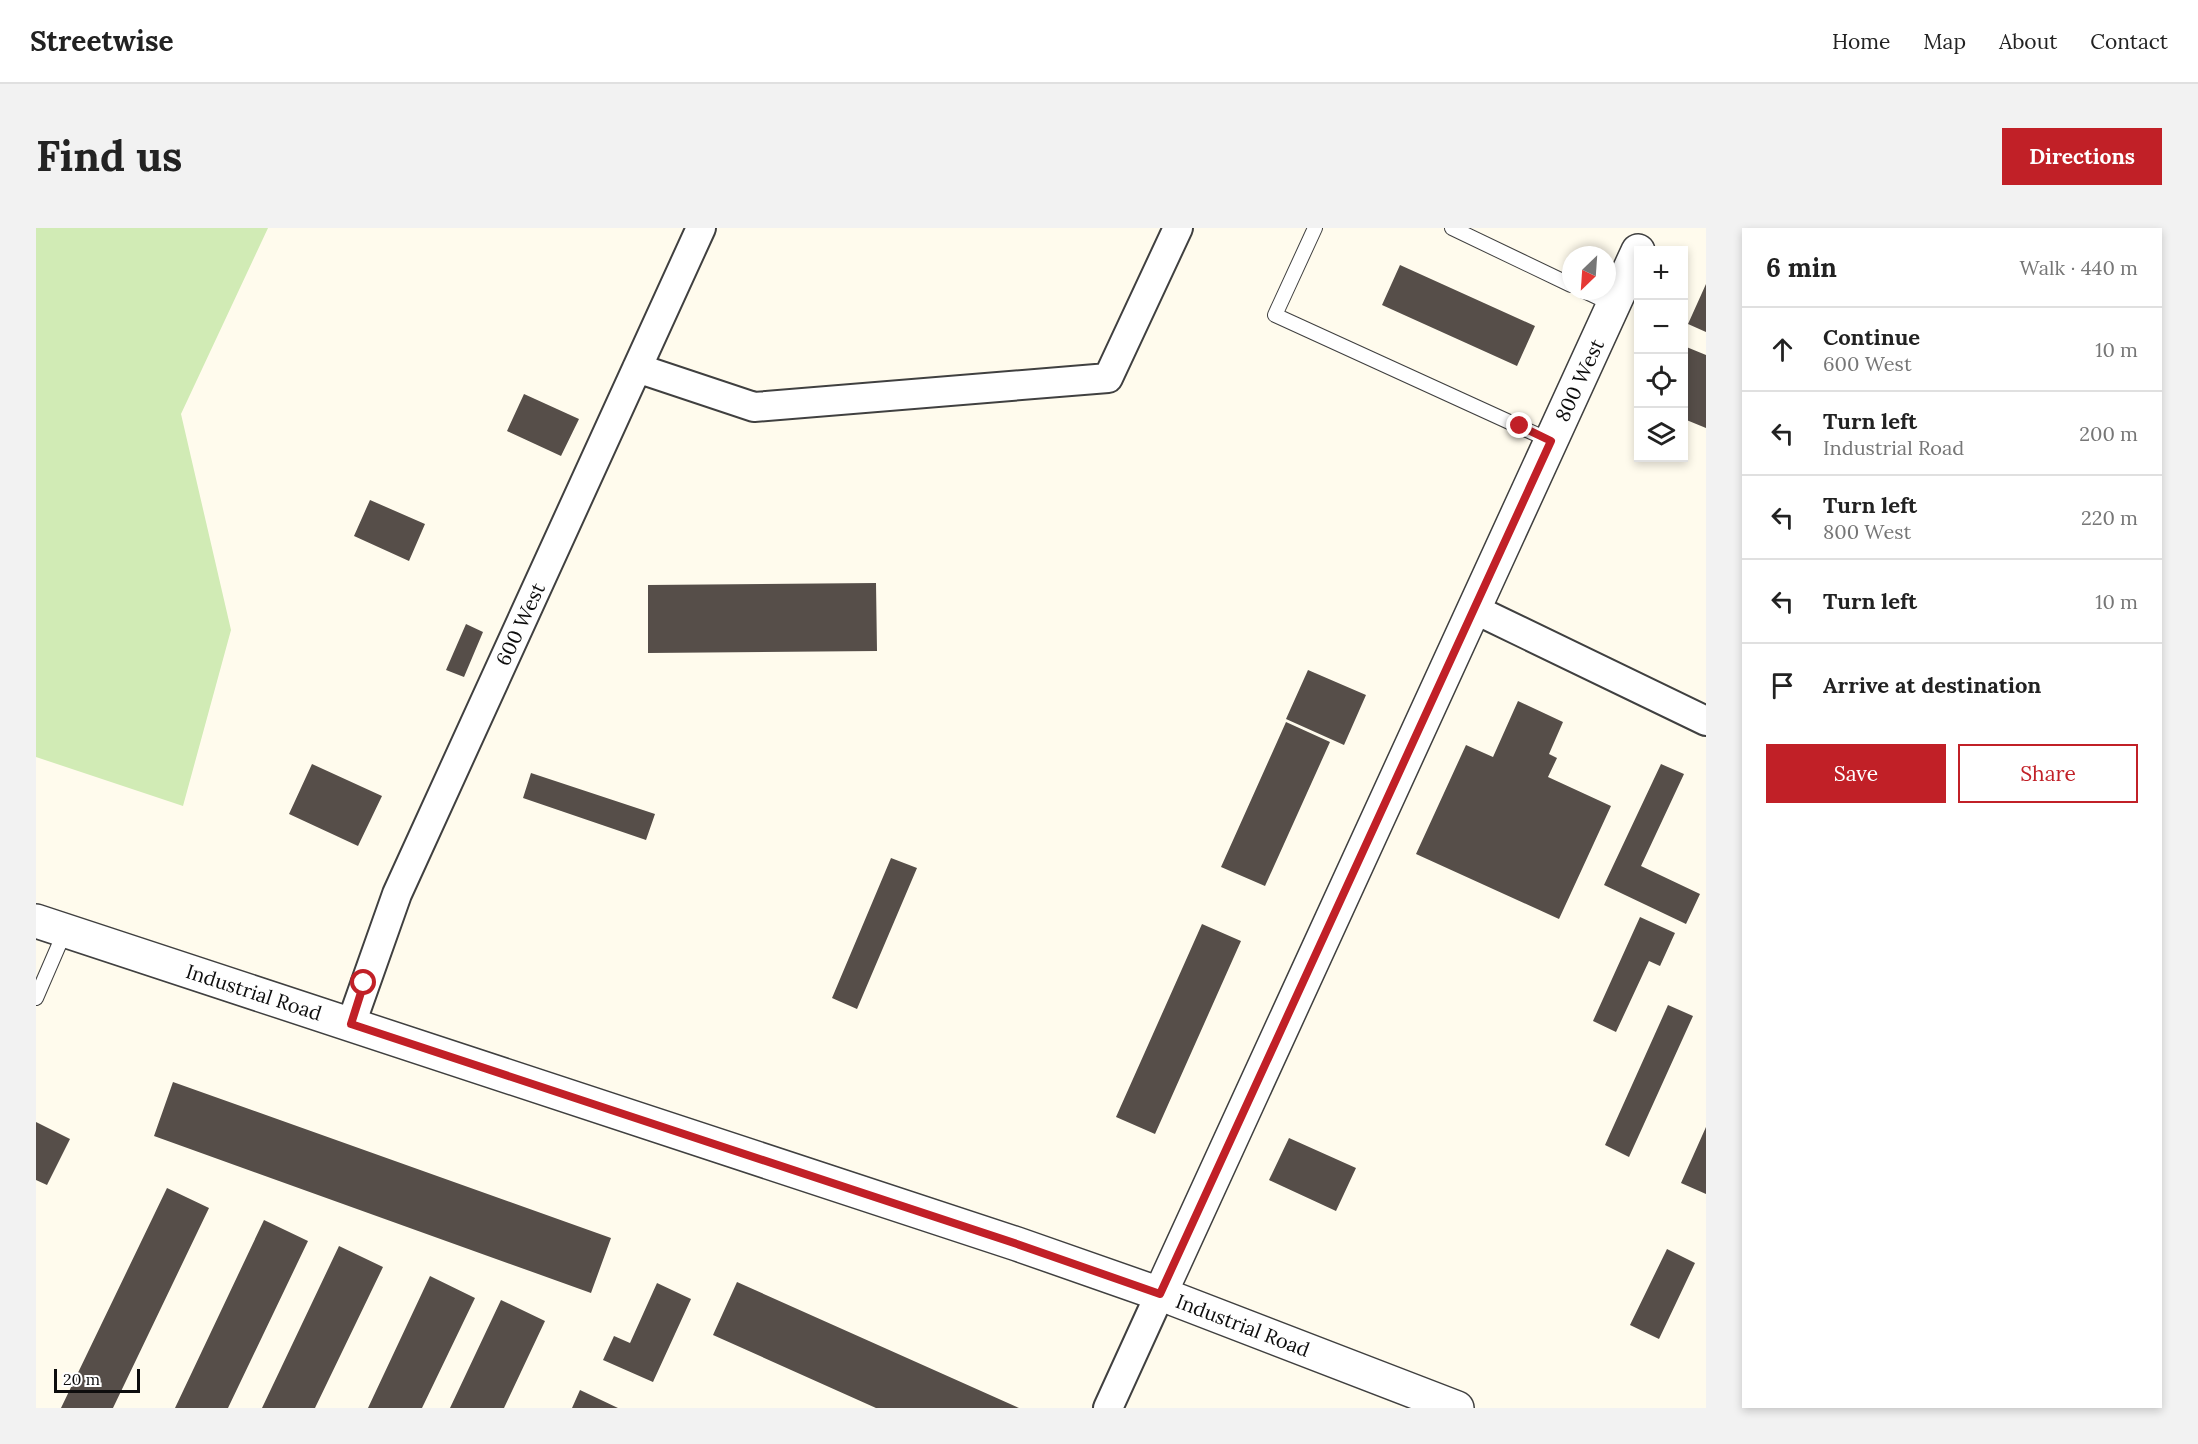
<!DOCTYPE html>
<html lang="en">
<head>
<meta charset="utf-8">
<style>
	body { margin:0; font-family:Lora,serif; background:#f2f2f2; color:#222 }
	.controls { position:absolute; right:18px; top:18px; display:grid; overflow:hidden; border-radius:0px; box-shadow:0 3px 9px #0003 }
	.controls button { width:54px; height:54px; display:grid; place-items:center; padding:0; border:0; border-bottom:2px solid #e0e0e0; background:#fff; color:#222; font:30px sans-serif }
	.compass { position:absolute; left:1526px; top:18px; width:54px; height:54px; border-radius:50%; background:#fff; box-shadow:0 3px 9px #0003; rotate:205deg }
	.scale { position:absolute; left:18px; bottom:15px; width:86px; box-sizing:border-box; padding-left:6px; border:3px solid #0d0d0d; border-top:0; font-size:16px; line-height:21px; white-space:nowrap; color:#0d0d0d; -webkit-text-stroke:4px #fff; paint-order:stroke }
	.stop { position:absolute; width:18px; height:18px; margin:-14px; border:4px solid #c12027; border-radius:50%; background:#fff }
	.stop.end { background:#c12027; border-color:#fff; box-shadow:0 2px 6px #0008 }
	.list { margin:0; padding:0; list-style:none }
	h2 { display:flex; justify-content:space-between; align-items:center; height:78px; margin:0; padding:0 24px; font-size:26px }
	h2 small { font-size:20px; font-weight:400; color:#767676 }
	.list li { display:grid; grid-template-columns:39px 1fr auto; gap:18px; align-items:center; box-sizing:border-box; height:84px; padding:0 24px; border-top:2px solid #e0e0e0 }
	.list b { display:block; font-size:22px; white-space:nowrap }
	.list p { margin:0; font-size:20px; white-space:nowrap; color:#767676 }
	.list em { font-size:20px; font-style:normal; color:#767676 }
	.actions { display:flex; gap:12px; padding:18px 24px }
	.actions a { flex:1; padding:14px 0; border:2px solid #c12027; border-radius:0px; text-align:center; font-size:21px; color:#c12027 }
	.actions .main { background:#c12027; color:#fff }
	.icon { flex:none; width:33px; height:33px; fill:none; stroke:currentColor; stroke-width:2; stroke-linecap:round; stroke-linejoin:round }
	.map { position:relative; flex:none; width:1670px; height:1180px; overflow:hidden; border-radius:0px }
	header { display:flex; align-items:center; gap:36px; box-sizing:border-box; height:84px; padding:0 30px; background:#fff; border-bottom:2px solid #e0e0e0 }
	header strong { font-size:28px }
	nav { display:flex; gap:33px; margin-inline-start:auto; font-size:21px }
	.intro { display:flex; align-items:center; justify-content:space-between; box-sizing:border-box; height:144px; padding:0 36px }
	h1 { margin:0; font-size:42px }
	.button { padding:15px 27px; border-radius:0px; background:#c12027; color:#fff; font-size:21px; font-weight:700 }
	main { display:flex; gap:36px; padding:0 36px }
	aside { flex:1; background:#fff; border-radius:0px; box-shadow:0 3px 9px #0003 }
	.map>svg:first-child { display:block }
	.grass { fill:#d1ebb5 }
	.building { fill:#564e49 }
	.lines { fill:none; stroke-linecap:round; stroke-linejoin:round }
	.service-casing { stroke:#404040; stroke-width:16 }
	.minor-casing { stroke:#404040; stroke-width:32 }
	.tertiary-casing { stroke:#404040; stroke-width:36 }
	.service { stroke:#fff; stroke-width:14 }
	.minor { stroke:#fff; stroke-width:28 }
	.tertiary { stroke:#fff; stroke-width:33 }
	.route { stroke:#c12027; stroke-width:8 }
	.labels { text-anchor:middle; dominant-baseline:central; stroke-width:6; stroke-linejoin:round; paint-order:stroke }
	.street-label { font-size:20px; fill:#0d0d0d; stroke:#fff }
</style>
</head>
<body>
<header>
<strong>Streetwise</strong>
<nav><a>Home</a><a>Map</a><a>About</a><a>Contact</a></nav>
</header>
<div class="intro"><h1>Find us</h1><a class="button">Directions</a></div>
<main>
<div class="map">
<svg width="1670" height="1180" viewBox="0 0 1670 1180">
	<rect width="100%" height="100%" fill="#fffbed"/>
	<path class="grass" d="M0,0H232L145,186L195,402L147,578L0,529Z"/>
	<path class="building" d="M1364,37L1499,98L1481,138L1346,77Z
		M1670,56V104L1652,96Z
		M1648,118L1670,127V200L1648,191Z
		M488,166L543,191L525,228L471,203Z
		M334,272L389,296L373,333L318,308Z
		M840,355L841,423L612,425V357Z
		M430,396L447,404L428,449L410,442Z
		M1272,442L1330,467L1308,517L1250,491Z
		M1482,473L1527,494L1513,526L1521,530L1512,549L1575,578L1523,691L1380,626L1430,517L1457,529Z
		M1250,494L1294,514L1229,658L1185,639Z
		M276,536L346,568L322,618L253,586Z
		M1625,536L1648,546L1605,638L1664,666L1650,696L1568,657Z
		M495,545L619,586L610,612L487,570Z
		M855,630L881,640L821,781L796,770Z
		M1604,689L1639,705L1624,738L1613,733L1580,804L1557,793Z
		M1166,696L1205,713L1119,906L1080,889Z
		M1632,777L1657,788L1593,929L1569,917Z
		M137,854L575,1010L555,1065L118,908Z
		M0,894L34,911L11,957L0,952Z
		M1670,899V966L1645,955Z
		M1253,910L1320,940L1300,983L1233,952Z
		M131,960L173,980L77,1180H25Z
		M228,992L272,1013L192,1180H139Z
		M303,1018L347,1039L279,1180H226Z
		M1631,1021L1659,1035L1623,1111L1594,1097Z
		M394,1048L439,1070L386,1180H332Z
		M701,1054L983,1180H840L677,1107Z
		M621,1055L655,1071L617,1154L567,1132L578,1108L594,1115Z
		M465,1072L509,1093L468,1180H414Z
		M544,1162L582,1180H536Z"/>
	<g class="lines">
		<g class="service-casing">
			<path id="service" d="M1279,0L1239,87L1515,213
				M1416,0L1535,57
				M1548,63L1578,77
				M0,770L29,703"/>
		</g>
		<g class="minor-casing">
			<path id="minor" d="M601,140L718,179L1072,150L1142,0
				M1438,381L1670,493
				M315,796L361,666L665,0
				M1072,1180L1124,1066"/>
		</g>
		<g class="tertiary-casing">
			<path id="tertiary" d="M0,693L981,1016L1138,1071L1421,1180
				M1124,1066L1602,23"/>
		</g>
		<use href="#service" class="service"/>
		<use href="#minor" class="minor"/>
		<use href="#tertiary" class="tertiary"/>
	</g>
	<g class="lines">
		<path class="route" d="M328,755L315,796L981,1016L1124,1066L1515,213L1484,198"/>
	</g>
	<g class="labels">
		<g class="street-label">
			<text transform="translate(1543 152) rotate(-65)">800 West</text>
			<text transform="translate(484 396) rotate(-65)">600 West</text>
			<text transform="translate(218 764) rotate(18)">Industrial Road</text>
			<text transform="translate(1207 1097) rotate(21)">Industrial Road</text>
		</g>
	</g>
</svg>
<div class="controls">
<button>+</button>
<button>−</button>
<button><svg class="icon" aria-label="locate" viewBox="0 0 24 24"><circle cx="12" cy="12" r="6"/><path d="M12 2v4M12 18v4M2 12h4M18 12h4"/></svg></button>
<button><svg class="icon" aria-label="layers" viewBox="0 0 24 24"><path d="M12 4l9 5-9 5-9-5zM3 14l9 5 9-5"/></svg></button>
</div>
<svg class="compass" viewBox="-18 -18 36 36"><path d="M0-13l5 13h-10z" fill="#e53935"/><path d="M0 13l5-13h-10z" fill="#767676"/></svg>
<div class="scale">20 m</div>
<div class="stop" style="left:328px;top:755px"></div>
<div class="stop end" style="left:1484px;top:198px"></div>
</div>
<aside>
<h2>6 min<small>Walk · 440 m</small></h2>
<ul class="list">
<li><svg class="icon" aria-label="ahead" viewBox="0 0 24 24"><path d="M12 20V5M6 11l6-6 6 6"/></svg><div><b>Continue</b><p>600 West</p></div><em>10 m</em></li>
<li><svg class="icon" aria-label="left" viewBox="0 0 24 24"><path d="M17 20v-9H6M10 6l-5 5 5 5"/></svg><div><b>Turn left</b><p>Industrial Road</p></div><em>200 m</em></li>
<li><svg class="icon" aria-label="left" viewBox="0 0 24 24"><path d="M17 20v-9H6M10 6l-5 5 5 5"/></svg><div><b>Turn left</b><p>800 West</p></div><em>220 m</em></li>
<li><svg class="icon" aria-label="left" viewBox="0 0 24 24"><path d="M17 20v-9H6M10 6l-5 5 5 5"/></svg><div><b>Turn left</b></div><em>10 m</em></li>
<li><svg class="icon" aria-label="arrive" viewBox="0 0 24 24"><path d="M6 21V4h12l-3 4 3 4H6"/></svg><div><b>Arrive at destination</b></div></li>
</ul>
<div class="actions"><a class="main">Save</a><a>Share</a></div>
</aside>
</main>
</body>
</html>
